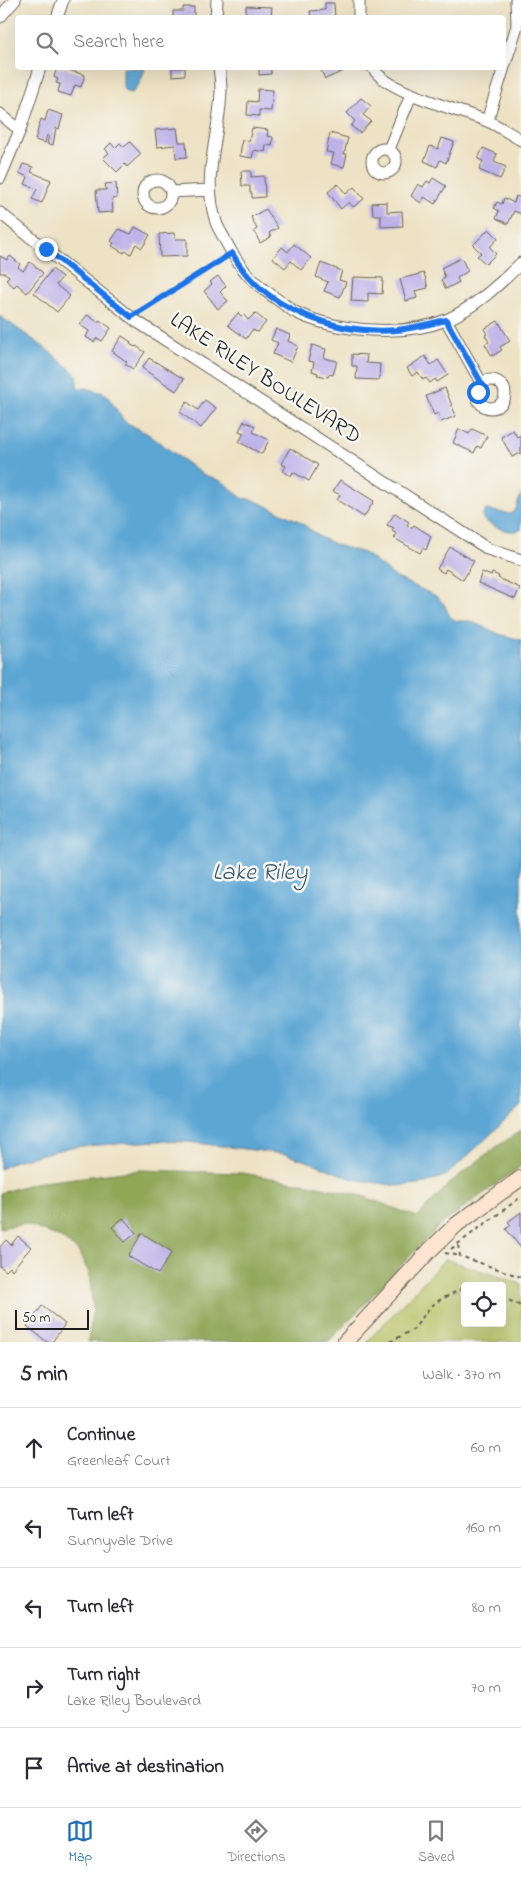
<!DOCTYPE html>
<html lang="en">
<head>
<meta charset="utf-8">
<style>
	body { margin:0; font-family:"Indie Flower",sans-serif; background:#f7f7f7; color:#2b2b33 }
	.controls { position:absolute; right:15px; bottom:15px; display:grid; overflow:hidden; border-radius:5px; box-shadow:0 5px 20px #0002 }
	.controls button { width:45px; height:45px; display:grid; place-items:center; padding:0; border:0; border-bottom:1px solid #e1e1e2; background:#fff; color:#2b2b33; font:25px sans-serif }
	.scale { position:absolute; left:15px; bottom:12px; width:74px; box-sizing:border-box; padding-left:5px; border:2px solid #1c1c1c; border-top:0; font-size:14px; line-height:18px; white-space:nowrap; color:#1c1c1c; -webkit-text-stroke:4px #f6f6f2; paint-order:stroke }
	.stop { position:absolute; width:15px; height:15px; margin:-11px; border:4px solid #1a73e8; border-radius:50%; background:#fff }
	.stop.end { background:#1a73e8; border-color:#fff; box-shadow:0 1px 5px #0008 }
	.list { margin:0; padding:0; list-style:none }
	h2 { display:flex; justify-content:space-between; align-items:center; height:65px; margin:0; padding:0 20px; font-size:21px }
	h2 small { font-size:16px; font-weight:400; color:#7c7c81 }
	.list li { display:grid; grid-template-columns:32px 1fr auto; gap:15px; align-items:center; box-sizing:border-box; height:80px; padding:0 20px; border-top:1px solid #e1e1e2 }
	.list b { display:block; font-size:19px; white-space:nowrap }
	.list p { margin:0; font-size:16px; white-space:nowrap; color:#7c7c81 }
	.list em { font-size:16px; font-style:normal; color:#7c7c81 }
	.icon { flex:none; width:28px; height:28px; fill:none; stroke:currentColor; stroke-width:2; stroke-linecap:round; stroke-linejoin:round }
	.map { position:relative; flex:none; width:521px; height:1342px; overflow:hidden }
	.search { position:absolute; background:#fff; box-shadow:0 5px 20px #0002; left:15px; right:15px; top:15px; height:55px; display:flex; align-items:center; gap:12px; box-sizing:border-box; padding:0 18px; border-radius:5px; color:#7c7c81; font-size:19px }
	.sheet { height:465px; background:#fff }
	nav { display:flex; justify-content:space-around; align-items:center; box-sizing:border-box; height:70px; border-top:1px solid #e1e1e2; background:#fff; font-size:14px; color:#7c7c81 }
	nav a { display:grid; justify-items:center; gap:2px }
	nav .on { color:#1f6fb2 }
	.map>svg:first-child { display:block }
	.green { fill:#b6c163; stroke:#696e40; fill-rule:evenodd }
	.forest { fill:#90a759; stroke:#56623a }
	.water { fill:#5ba6d4; stroke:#3c6178 }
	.building { fill:#beb3e9 }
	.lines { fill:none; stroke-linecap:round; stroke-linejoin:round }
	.street-casing { stroke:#666157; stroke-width:13 }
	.secondary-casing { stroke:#666157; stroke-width:17 }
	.path { stroke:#666157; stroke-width:2; stroke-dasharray:4 4; stroke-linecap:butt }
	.street { stroke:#fff; stroke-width:11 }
	.secondary { stroke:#fde4d0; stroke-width:15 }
	.route { stroke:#1a73e8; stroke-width:6 }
	.labels { text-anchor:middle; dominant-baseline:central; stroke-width:5; stroke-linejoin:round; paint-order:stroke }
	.street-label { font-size:22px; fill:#1c1c1c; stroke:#f6f6f2 }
	.water-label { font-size:24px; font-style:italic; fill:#385a6f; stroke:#f6f6f2 }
</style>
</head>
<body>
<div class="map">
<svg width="521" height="1342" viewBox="0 0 521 1342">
	<rect width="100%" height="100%" fill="#f6f6f2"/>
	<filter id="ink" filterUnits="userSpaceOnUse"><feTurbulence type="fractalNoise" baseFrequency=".02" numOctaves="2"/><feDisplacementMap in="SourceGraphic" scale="10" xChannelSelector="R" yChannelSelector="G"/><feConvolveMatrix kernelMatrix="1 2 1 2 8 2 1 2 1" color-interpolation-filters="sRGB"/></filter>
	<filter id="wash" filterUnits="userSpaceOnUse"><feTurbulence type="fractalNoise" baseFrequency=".0096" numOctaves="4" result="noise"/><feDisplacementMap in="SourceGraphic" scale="20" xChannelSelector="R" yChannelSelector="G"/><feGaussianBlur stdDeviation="1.12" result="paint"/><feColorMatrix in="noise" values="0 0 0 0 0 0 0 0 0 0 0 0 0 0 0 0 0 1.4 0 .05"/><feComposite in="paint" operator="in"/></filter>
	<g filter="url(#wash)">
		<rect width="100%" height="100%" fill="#eee2c4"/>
		<path class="green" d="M445,1259L521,1284V1342H367ZM465,1286H502V1323H465Z"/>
		<path class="forest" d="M521,1130V1166L439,1226L328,1342H88L93,1309L89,1273L78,1251L61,1238L25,1224L0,1228V1193L34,1183L140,1170L242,1173L308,1184L363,1196L417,1217L451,1182L488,1153Z"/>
		<path class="water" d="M123,68H145C143,77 139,86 132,93L126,92L123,88Z
			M0,316L45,348L77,375V388H87L106,394L124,421L148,434L202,474L223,482L242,498L254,500L299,521L320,537L336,545L364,553L397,578L436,596L444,604L450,617L457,621H470L499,634L521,640V1106L447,1175L426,1183L398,1186L352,1179L318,1165L285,1154L188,1142L157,1141L71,1147L15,1161L0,1169Z
			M521,494V530C508,534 493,527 483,519L482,515L486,510L511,514L515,511Z"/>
		<g id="blocks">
			<path class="building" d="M325,3H334L335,18H311L310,11L325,10Z
				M246,6L272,7L271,18H246Z
				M183,7H194V18H173V11H183Z
				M57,68H68V70L85,75L81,87L75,85L71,96L58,92L60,84L56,83L58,79L54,77Z
				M172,68H185V75L172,76Z
				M259,68H271V74L259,75Z
				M320,68H343L344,71L325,79Z
				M258,89L273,90L271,111L259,110V116L247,115L248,101L257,102Z
				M361,98L371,106L363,115L371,121L360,133L351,126L355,121L347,113Z
				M48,110L63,115L59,129L56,128L53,145L47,144L49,136L47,135L45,143L35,140L41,119L45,121Z
				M177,128L179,142H186L187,157L176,158L175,145L157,147L155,130Z
				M252,128L268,130L267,136L273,137L272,146L266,145L265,152L254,150L252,158L240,156L242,140L249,141Z
				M330,133L348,138L344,154H347L344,167L331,164L334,153L326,152Z
				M442,138L454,142L446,163L440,160L437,167L424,161L430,146L438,149Z
				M130,142L141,154L127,167L125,164L117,172L103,158L109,153L105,149L111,143L115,148L120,143L124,147Z
				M483,148L497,154L494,162L506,167L500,179L479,170L483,161L478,159Z
				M23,164L33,167L31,172L51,180L42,203L32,199L37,189L25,184L28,177L19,173Z
				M241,171H251V177L264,176L265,197L252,198V193H250V186H242Z
				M433,178L446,186L435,204L424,197L421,203L411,196L418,184L423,187L427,181L430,183Z
				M116,183L117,198L112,199L113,212L98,213L96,190H106L105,184Z
				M338,184L346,194L354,187L364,199L353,207L349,202L341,209L328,192Z
				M516,196L521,198V214L514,211L508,224L496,218L499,211L494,208L497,202L502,204L504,198L514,203Z
				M387,202V212L402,211L403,226L381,227V215H373L372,203Z
				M266,209L278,228L269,233L271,237L260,243L254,231L257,229L251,217Z
				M135,227L150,235L142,248L136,244L131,254L125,251L124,253L112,246L114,243L111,241L119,229L131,234Z
				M489,229L498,238L490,247L496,254L486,264L477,256L481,253L473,245Z
				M174,233L175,239H187V256L160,257L159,234Z
				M294,244L311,258L301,270L291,261L285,268L273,258L282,247L288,252Z
				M0,256L7,260L10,256L20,264L18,267L23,271L30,262L43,273L27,293L17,284L14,287L6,280L9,276L5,273H0Z
				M461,258L468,271L457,278L459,282L446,289L441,280L445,277L441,268Z
				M321,263L342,271L339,280L346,282L340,297L324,291L328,282L316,277Z
				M52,269L62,277L56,285L70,296L57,312L34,293Z
				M424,273L428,288L415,291L417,298L406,301L400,279Z
				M218,276L226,286L220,292L228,301L218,309L204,291L212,284L210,282Z
				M353,277L383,278L382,294L368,293V302L351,301Z
				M238,313L241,316L243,314L248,320L255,313L266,322L258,332L252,330L246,339L228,325Z
				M87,315L98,322L99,320L111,328L102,341L97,338L94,342L86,337L89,331L80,325Z
				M498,321L510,341L500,347L502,350L492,356L485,344L489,342L485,335L487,334L484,329Z
				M276,329L290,335L288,341L298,346L291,362L273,354L278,343L271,340Z
				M122,336L131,342L130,344L135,347L136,346L145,352L133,369L125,364L127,362L112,351Z
				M312,345L326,349L324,358L337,361L333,375L329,374L328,377L317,375L318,373L312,371L314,362L308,361Z
				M352,354L367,355L366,363L380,364L379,380L356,379L357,366H352Z
				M425,356L431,365L438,360L448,375L437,382L435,379L430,383L426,378L423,380L418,372L412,376L407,368Z
				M149,358L184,379L176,391L142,368Z
				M445,388L456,416L441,422L438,413L434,415L426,396Z
				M205,400L216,408L201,428L180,412L187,402L198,410Z
				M244,421L255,426L253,432L269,440L262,454L239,442L244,433L239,431Z
				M459,429L469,434L472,429L487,436L481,448L477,446L474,453L453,443Z
				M513,430L517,437L521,435V453L512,457L501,437Z
				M290,448L318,465L309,481L293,472L291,476L283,471L286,466L281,464Z
				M340,480L374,501L364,517L337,500L340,495L333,491Z
				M395,513L409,522L407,525L412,528L414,525L431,536L426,550L423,548L420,553L394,538L397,534L392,531L394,528L387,525Z
				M450,547L474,561L463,580L446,569L444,573L437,569Z
				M482,572L491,576L492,573L499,576L498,578L520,588L515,599L478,583Z
				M521,1212V1248L506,1229L511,1225L508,1222Z
				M123,1218L136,1233L125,1242L112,1227Z
				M142,1233L172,1252L158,1274L128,1256Z
				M18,1236L31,1247L12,1270L10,1267L6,1271L0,1266V1247L6,1240L11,1245Z
				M42,1306L65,1324L52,1342H47L27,1326Z"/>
		</g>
	</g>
	<g filter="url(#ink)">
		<use href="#blocks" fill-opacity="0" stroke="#666157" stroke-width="1"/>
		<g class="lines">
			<g class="street-casing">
				<path id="street" d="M0,17L15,0
					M57,18L63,0
					M216,18L217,0
					M359,18V0
					M219,68C220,75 221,83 221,90C220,136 201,176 216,222C218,229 223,235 226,242C241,270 252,282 278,300C284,304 291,310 297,313C338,332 404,337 446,320C474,308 500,284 521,263
					M373,68C386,92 460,110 487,121C499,126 510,134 521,140
					M0,114L20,130
					M487,121L517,26L516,0
					M372 161a12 12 0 1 1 24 0a12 12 0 1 1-24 0Z
					M389,149L411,95
					M0,178L20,130L40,68
					M143 194a14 14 0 1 1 28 0a14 14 0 1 1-28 0Z
					M171,192L210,190
					M0,213L136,321L488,549L521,560
					M446,320L482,384
					M477 394a14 14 0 1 1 28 0a14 14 0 1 1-28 0Z"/>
			</g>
			<g class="secondary-casing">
				<path id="secondary" d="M345,1342L431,1249L456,1225L521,1178"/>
			</g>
			<path class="path" d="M141,310L223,258
				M458,1245L460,1256L521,1277
				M451,1249L521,1197
				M445,1253L460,1256
				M469,1286L474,1284L478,1286
				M502,1297L521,1306
				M390,1342L414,1329L427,1311L436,1302L465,1287"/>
			<use href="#street" class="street"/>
			<use href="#secondary" class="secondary"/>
		</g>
	</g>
	<g class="lines" filter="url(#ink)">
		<path class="route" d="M46,249L131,317L232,253C262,309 336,335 397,330C413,328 430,324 446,320L482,384L478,392"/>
	</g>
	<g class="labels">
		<g class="street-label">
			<text transform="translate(265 379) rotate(33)">LAKE RILEY BOULEVARD</text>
		</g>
		<g class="water-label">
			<text x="260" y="873">Lake Riley</text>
		</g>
	</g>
</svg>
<div class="controls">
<button><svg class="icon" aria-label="locate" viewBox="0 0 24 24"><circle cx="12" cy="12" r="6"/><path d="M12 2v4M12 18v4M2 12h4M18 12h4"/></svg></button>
</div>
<div class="scale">50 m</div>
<div class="stop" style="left:478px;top:392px"></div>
<div class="stop end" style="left:46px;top:249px"></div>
<div class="search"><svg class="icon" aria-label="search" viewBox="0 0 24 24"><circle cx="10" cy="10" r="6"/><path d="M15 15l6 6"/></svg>Search here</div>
</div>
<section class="sheet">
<h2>5 min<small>Walk · 370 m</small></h2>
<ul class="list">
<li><svg class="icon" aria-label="ahead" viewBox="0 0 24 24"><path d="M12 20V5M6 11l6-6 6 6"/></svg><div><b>Continue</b><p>Greenleaf Court</p></div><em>60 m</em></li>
<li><svg class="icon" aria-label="left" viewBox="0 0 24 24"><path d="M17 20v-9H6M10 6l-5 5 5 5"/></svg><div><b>Turn left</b><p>Sunnyvale Drive</p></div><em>160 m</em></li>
<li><svg class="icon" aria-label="left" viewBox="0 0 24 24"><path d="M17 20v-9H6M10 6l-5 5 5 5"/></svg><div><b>Turn left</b></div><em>80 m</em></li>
<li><svg class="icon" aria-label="right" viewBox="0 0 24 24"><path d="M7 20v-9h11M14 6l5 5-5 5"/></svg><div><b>Turn right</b><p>Lake Riley Boulevard</p></div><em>70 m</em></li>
<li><svg class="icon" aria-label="arrive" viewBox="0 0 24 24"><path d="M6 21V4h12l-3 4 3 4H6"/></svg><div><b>Arrive at destination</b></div></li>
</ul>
</section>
<nav>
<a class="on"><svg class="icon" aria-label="map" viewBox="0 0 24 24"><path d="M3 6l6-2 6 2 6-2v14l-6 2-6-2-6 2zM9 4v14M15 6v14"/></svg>Map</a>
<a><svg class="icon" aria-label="directions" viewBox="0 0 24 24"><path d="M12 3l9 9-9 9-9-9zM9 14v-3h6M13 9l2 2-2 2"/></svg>Directions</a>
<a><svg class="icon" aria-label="saved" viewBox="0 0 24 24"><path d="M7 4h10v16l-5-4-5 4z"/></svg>Saved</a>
</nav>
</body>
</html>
